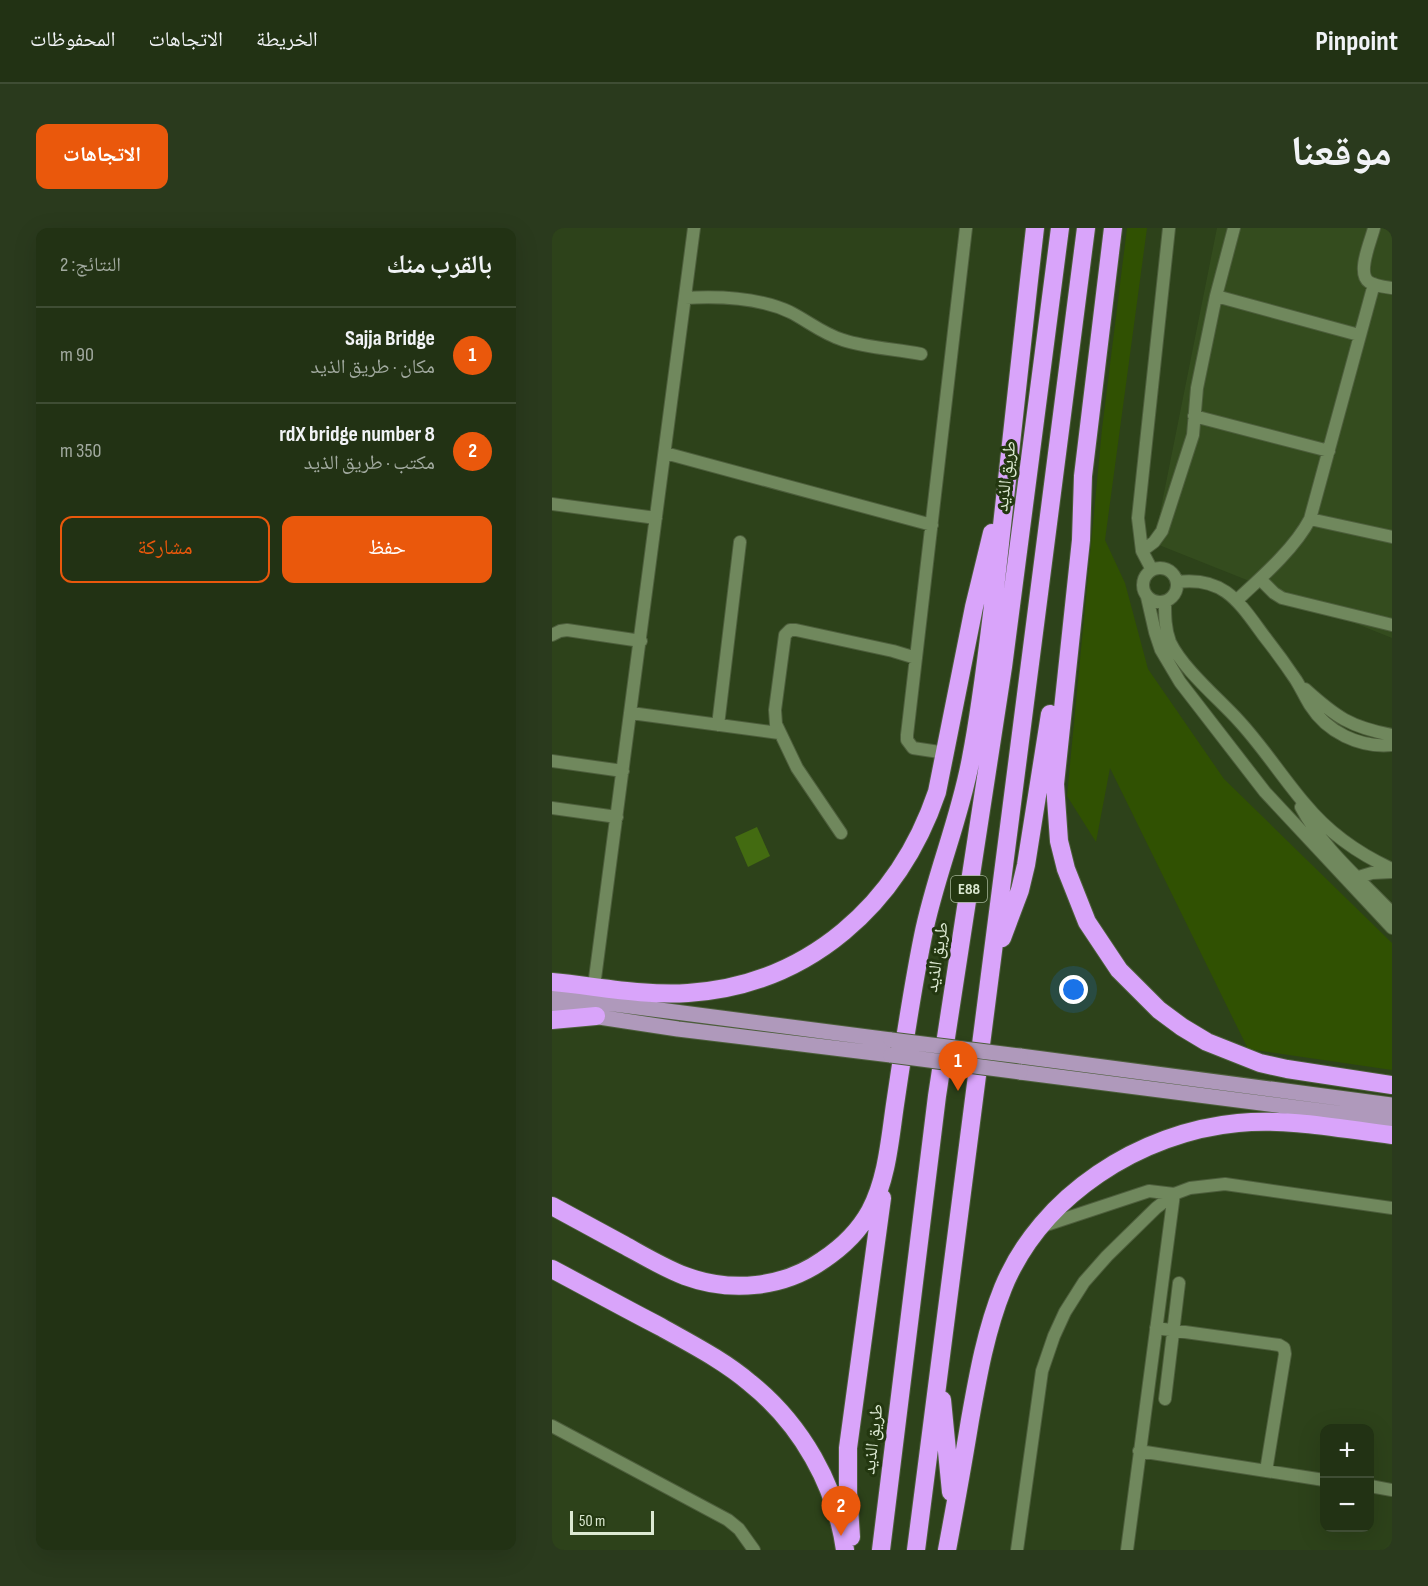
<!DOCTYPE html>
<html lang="ar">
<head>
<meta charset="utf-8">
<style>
	body { margin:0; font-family:"Sofia Sans Condensed","Noto Naskh Arabic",sans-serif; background:#2a3a1d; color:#f1f3f6; direction:rtl }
	.controls { position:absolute; right:18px; bottom:18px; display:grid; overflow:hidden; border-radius:12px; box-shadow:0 6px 24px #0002 }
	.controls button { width:54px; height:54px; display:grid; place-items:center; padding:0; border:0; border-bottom:2px solid #3f4d34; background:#223214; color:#f1f3f6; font:30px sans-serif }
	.scale { position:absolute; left:18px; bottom:15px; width:84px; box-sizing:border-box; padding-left:6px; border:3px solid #dce9d2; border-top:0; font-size:16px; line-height:21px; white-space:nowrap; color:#dce9d2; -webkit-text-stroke:4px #233710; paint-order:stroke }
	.you { position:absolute; left:522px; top:762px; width:21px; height:21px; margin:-15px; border:4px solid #fff; border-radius:50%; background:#1a73e8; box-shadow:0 0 0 9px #1a73e833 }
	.badge { display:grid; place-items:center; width:39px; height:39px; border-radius:50%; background:#ea580c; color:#fff; font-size:20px; font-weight:700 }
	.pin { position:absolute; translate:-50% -50px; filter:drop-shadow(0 2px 3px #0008) }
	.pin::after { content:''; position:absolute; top:32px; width:21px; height:18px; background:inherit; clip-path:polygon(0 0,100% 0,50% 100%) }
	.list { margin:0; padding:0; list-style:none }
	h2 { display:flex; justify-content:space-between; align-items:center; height:78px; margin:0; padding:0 24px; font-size:26px }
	h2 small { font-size:20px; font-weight:400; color:#a2aaa0 }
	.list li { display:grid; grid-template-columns:39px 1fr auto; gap:18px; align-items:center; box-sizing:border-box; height:96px; padding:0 24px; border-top:2px solid #3f4d34 }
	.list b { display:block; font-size:22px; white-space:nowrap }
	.list p { margin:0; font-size:20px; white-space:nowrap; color:#a2aaa0 }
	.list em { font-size:20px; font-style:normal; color:#a2aaa0 }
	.actions { display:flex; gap:12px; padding:18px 24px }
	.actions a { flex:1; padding:14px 0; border:2px solid #ea580c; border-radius:12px; text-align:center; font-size:21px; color:#ea580c }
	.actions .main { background:#ea580c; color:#fff }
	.map { position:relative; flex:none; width:840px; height:1322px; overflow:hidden; direction:ltr; border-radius:12px }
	header { display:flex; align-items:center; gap:36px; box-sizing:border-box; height:84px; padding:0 30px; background:#223214; border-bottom:2px solid #3f4d34 }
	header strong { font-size:28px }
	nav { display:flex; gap:33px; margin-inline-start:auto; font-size:21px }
	.intro { display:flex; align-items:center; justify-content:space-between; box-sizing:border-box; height:144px; padding:0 36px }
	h1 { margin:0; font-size:42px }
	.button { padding:15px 27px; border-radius:12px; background:#ea580c; color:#fff; font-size:21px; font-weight:700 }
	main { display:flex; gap:36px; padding:0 36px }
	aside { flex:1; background:#223214; border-radius:12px; box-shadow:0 6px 24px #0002 }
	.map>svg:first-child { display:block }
	.built { fill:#344c1e }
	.green { fill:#305102 }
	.building { fill:#436b11 }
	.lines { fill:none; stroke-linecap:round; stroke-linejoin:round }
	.minor-casing { stroke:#4d5e3c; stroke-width:14 }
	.major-casing { stroke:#4d5e3c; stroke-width:17 }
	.highway-casing { stroke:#4d5e3c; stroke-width:20 }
	.minor { stroke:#70885d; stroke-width:12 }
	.major { stroke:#af99bb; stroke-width:15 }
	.highway { stroke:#d9a4fa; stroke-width:18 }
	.major-bridge-casing { stroke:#4d5e3c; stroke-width:17; stroke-linecap:butt }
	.major-bridge { stroke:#af99bb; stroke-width:15 }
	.labels { text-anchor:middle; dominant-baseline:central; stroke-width:6; stroke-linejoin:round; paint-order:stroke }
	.shield { fill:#233710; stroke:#a4b498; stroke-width:1.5 }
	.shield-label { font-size:16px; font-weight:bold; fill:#dce9d2 }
	.street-label { font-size:18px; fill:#dce9d2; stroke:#233710 }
</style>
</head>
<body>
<header>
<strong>Pinpoint</strong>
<nav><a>الخريطة</a><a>الاتجاهات</a><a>المحفوظات</a></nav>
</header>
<div class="intro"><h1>موقعنا</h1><a class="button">الاتجاهات</a></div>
<main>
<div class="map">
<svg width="840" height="1322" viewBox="0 0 840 1322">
	<rect width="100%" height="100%" fill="#2d421a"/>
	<path class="built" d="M665,0H840V410L602,315Z"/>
	<path class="green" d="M575,0H595L553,312L573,355L596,441L672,551L840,715V842L696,821L558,540L544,614L515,568L550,201Z"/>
	<path class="building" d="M205,599L218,628L196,639L183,609Z"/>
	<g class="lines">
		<g class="minor-casing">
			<path id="minor" d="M822,0C819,13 804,45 817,54C823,58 833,59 840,60
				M664,68L807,107
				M133,70C167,68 206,69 238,84C256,93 271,106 291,112C315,120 344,121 369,126
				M642,188L777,223
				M113,225L380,297
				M0,276L104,290
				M758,291L840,309
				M590,323L602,314L610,303L641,207L645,160L664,68L682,0
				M591 357a17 17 0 1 1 34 0a17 17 0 1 1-34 0Z
				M600,342L590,323L586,290L617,0
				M708,351L722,365L730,370L840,397
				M625,354C672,348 687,374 712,408C723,422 734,437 744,452C749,460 753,469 758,477C775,504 807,520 840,517
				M595,369L603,404L609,422L628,454L713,564L840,700
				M685,372C710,349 743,320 758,291L822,56
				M613,374C613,388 613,401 618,414C631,441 667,471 687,493C711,519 730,549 753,576C776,604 807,626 840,641
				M0,407L8,403L15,402L89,413
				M753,461C784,489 798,499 840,507
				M79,485L227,505
				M166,497L188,314
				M394,525L361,520L355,512V507L414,0
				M0,533L71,543
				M749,579C771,621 808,651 840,685
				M0,580L65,589
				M289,605L245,540L224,496L223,482L233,407L238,402H244L341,423L364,430
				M800,651L820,645L840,644
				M42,758L142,0
				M491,998L597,963L622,966
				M604,1100L727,1117L732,1120L733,1126L714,1243
				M613,1171L627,1055
				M0,1198L176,1292L187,1301L202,1322
				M587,1223L772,1252
				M818,1258L840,1262
				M465,1322L490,1143L502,1108L513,1084L532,1054L555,1028L604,980L622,966L638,960L673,956L840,980
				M575,1322L622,966"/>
		</g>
		<g class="major-casing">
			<path id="major" d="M0,768L339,812
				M0,782L126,801L339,827
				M468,828L840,877
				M468,844L840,892"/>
		</g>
		<g class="highway-casing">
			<path id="highway" d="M561,0L531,248L529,312L503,556L507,613L514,641L535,694L567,742L607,782L630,799L655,814L708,835L735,841L840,857
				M450,710L468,662L474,637L498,486
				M0,754C44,758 91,768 136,765C257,757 347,676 385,564L422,379L440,305
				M0,792L44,788
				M0,978C24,991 48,1004 72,1017C92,1028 112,1040 133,1048C179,1065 231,1060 271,1032C289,1020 307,1003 318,983C336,949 338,908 344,870C352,816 360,762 371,708C383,648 408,591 419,530C430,474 436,417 443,361C457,240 469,120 483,0
				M0,1041C36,1060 72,1080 109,1099C139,1116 171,1132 198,1155C249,1196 284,1257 293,1322
				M390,1172L399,1264
				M299,1309L296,1264V1220L330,970
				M329,1322L385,868L451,439L508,0
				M364,1322L534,0
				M395,1322C403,1279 411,1235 418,1192C426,1147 434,1102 451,1060C489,967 589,904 686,895C737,890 790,901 840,907"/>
		</g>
		<use href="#minor" class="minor"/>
		<use href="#major" class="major"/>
		<use href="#highway" class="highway"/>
		<g class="major-bridge-casing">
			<path id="major-bridge" d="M339,812L468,828
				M339,827L468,844"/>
		</g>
		<use href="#major-bridge" class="major-bridge"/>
	</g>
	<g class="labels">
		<rect class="shield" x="399" y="648" width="36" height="26" rx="4.5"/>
		<g class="shield-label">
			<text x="417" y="661">E88</text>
		</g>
		<g class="street-label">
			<text transform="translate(454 248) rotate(-83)">طريق الذيد</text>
			<text transform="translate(385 729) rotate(-81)">طريق الذيد</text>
			<text transform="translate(321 1211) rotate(-83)">طريق الذيد</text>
		</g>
	</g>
</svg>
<div class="controls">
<button>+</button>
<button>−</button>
</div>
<div class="scale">50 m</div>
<div class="you"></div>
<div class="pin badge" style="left:406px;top:863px">1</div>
<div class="pin badge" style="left:289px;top:1308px">2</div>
</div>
<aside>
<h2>بالقرب منك<small>النتائج: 2</small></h2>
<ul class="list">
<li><span class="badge">1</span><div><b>Sajja Bridge</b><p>مكان · طريق الذيد</p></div><em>90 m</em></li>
<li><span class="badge">2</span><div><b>rdX bridge number 8</b><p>مكتب · طريق الذيد</p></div><em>350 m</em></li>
</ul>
<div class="actions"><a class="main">حفظ</a><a>مشاركة</a></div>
</aside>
</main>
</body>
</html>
